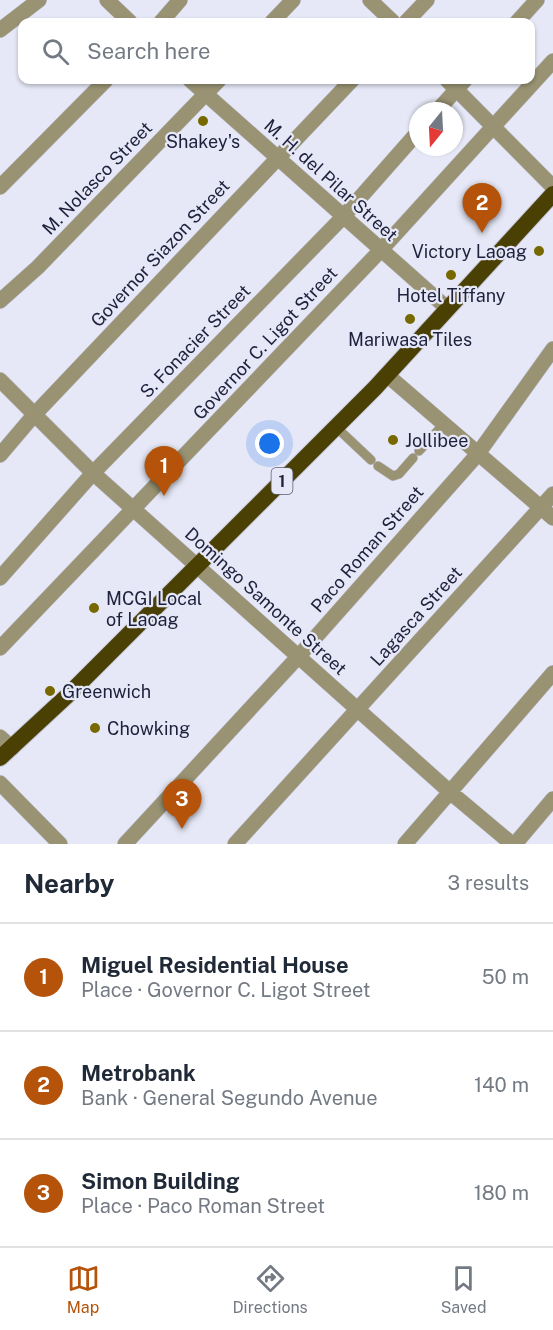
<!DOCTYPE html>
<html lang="en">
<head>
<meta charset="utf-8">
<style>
	body { margin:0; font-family:"Public Sans",sans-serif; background:#f2f2f3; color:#1f2937 }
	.compass { position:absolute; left:409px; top:102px; width:54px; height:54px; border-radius:50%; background:#fff; box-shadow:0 2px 4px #0004; rotate:198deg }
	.you { position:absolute; left:270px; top:444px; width:21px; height:21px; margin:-15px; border:4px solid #fff; border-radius:50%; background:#1a73e8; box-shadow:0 0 0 9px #1a73e833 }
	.badge { display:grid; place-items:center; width:39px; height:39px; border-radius:50%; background:#b45309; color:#fff; font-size:20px; font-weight:700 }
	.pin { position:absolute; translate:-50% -50px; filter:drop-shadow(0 2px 3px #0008) }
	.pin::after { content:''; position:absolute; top:32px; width:21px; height:18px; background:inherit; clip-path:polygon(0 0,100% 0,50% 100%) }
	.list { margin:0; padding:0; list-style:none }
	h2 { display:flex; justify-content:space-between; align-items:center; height:78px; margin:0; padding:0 24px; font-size:26px }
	h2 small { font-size:20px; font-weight:400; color:#747a83 }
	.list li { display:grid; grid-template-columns:39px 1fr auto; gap:18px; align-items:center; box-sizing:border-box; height:108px; padding:0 24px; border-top:2px solid #e0e1e3 }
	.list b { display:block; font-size:22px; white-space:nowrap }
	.list p { margin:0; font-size:20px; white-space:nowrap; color:#747a83 }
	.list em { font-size:20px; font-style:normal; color:#747a83 }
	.icon { flex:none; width:33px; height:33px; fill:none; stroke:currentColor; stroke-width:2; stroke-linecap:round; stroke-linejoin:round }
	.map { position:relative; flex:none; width:553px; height:844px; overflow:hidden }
	.search { position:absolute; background:#fff; box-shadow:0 2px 4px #0004; left:18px; right:18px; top:18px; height:66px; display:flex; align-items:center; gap:15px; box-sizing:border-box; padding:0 21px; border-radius:12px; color:#747a83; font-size:22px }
	.sheet { height:402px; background:#fff }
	nav { display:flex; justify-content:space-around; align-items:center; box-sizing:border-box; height:84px; border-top:2px solid #e0e1e3; background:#fff; font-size:16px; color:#747a83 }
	nav a { display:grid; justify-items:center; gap:3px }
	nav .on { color:#b45309 }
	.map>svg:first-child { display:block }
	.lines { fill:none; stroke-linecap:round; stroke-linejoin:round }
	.service-casing { stroke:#c2c4d5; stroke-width:10 }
	.minor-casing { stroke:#c2c4d5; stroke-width:16 }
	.tertiary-casing { stroke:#c2c4d5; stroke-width:16 }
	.trunk-casing { stroke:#c2c4d5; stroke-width:18 }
	.service { stroke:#999373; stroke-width:9 }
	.minor { stroke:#999373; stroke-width:15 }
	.tertiary { stroke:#999373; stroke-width:15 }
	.trunk { stroke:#4a4004; stroke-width:16 }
	.poi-dot { fill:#776800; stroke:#e6e8f7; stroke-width:2 }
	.labels { text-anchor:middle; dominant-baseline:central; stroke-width:4.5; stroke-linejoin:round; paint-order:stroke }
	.shield { fill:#e6e8f7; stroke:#5b5d74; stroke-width:1.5 }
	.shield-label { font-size:16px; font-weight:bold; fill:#1f213c }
	.poi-label { font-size:18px; fill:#1f213c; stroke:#e6e8f7; text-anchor:start }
	.street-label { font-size:18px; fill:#1f213c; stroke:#e6e8f7 }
</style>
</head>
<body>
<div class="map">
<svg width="553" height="844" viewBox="0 0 553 844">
	<rect width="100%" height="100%" fill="#e6e8f7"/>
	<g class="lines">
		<g class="service-casing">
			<path id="service" d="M336,427L371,460
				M419,451L443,425
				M378,466L393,476L399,474L413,458"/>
		</g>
		<g class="minor-casing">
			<path id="minor" d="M370,0L393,22
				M161,22L180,0
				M272,22L293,0
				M406,22L427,0
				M517,22L537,0
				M0,30L39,0
				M447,80L553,187
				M437,111L465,80
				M0,187L106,80
				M0,301L38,267L219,80
				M387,375L553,518
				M0,380L93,473L450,792L512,844
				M0,455L34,415L352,80
				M0,578L93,473L343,217L418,132
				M0,648L380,251L553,61
				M0,737L12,748
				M0,783L60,844
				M125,844L298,657L477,455L553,349
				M235,844L553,494
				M405,844L553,673
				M515,844L553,799"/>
		</g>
		<g class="tertiary-casing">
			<path id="tertiary" d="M107,0L130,22
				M190,80L448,309"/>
		</g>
		<g class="trunk-casing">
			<path id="trunk" d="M0,758L68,695L375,388L553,194"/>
		</g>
		<use href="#service" class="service"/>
		<use href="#minor" class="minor"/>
		<use href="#tertiary" class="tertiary"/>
		<use href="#trunk" class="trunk"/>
	</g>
	<g class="poi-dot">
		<circle cx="203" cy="121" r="6"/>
		<circle cx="539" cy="251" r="6"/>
		<circle cx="451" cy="275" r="6"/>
		<circle cx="410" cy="319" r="6"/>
		<circle cx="393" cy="440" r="6"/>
		<circle cx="94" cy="608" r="6"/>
		<circle cx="50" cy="691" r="6"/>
		<circle cx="95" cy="728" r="6"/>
	</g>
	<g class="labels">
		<rect class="shield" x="271.5" y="468" width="21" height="26" rx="4.5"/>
		<g class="shield-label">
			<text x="282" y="481">1</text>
		</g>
		<g class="poi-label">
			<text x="203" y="141" text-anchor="middle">Shakey's</text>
			<text x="527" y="251" text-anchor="end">Victory Laoag</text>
			<text x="451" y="295" text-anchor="middle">Hotel Tiffany</text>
			<text x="410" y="339" text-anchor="middle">Mariwasa Tiles</text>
			<text x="405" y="440">Jollibee</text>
			<text x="106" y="598">MCGI Local<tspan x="106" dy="21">of Laoag</tspan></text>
			<text x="62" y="691">Greenwich</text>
			<text x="107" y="728">Chowking</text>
		</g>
		<g class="street-label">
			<text transform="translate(97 178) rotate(-46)">M. Nolasco Street</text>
			<text transform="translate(331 180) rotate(42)">M. H. del Pilar Street</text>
			<text transform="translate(160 253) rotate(-47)">Governor Siazon Street</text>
			<text transform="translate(195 341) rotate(-46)">S. Fonacier Street</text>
			<text transform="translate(265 343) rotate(-47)">Governor C. Ligot Street</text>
			<text transform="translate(367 549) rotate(-49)">Paco Roman Street</text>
			<text transform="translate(266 601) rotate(42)">Domingo Samonte Street</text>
			<text transform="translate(416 616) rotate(-48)">Lagasca Street</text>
		</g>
	</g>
</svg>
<svg class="compass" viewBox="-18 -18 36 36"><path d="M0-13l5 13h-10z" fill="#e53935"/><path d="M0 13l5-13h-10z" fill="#747a83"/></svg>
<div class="you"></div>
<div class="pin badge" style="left:164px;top:496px">1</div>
<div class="pin badge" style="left:482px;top:233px">2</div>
<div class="pin badge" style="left:182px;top:829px">3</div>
<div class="search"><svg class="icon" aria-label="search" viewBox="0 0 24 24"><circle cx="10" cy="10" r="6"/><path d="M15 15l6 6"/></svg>Search here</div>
</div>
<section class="sheet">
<h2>Nearby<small>3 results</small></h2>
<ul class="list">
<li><span class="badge">1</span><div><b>Miguel Residential House</b><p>Place · Governor C. Ligot Street</p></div><em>50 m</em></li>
<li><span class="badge">2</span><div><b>Metrobank</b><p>Bank · General Segundo Avenue</p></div><em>140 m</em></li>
<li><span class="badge">3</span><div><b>Simon Building</b><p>Place · Paco Roman Street</p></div><em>180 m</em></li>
</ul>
</section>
<nav>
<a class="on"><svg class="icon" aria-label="map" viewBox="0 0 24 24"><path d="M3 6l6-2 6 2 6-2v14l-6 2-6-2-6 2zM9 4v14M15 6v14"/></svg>Map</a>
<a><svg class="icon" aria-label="directions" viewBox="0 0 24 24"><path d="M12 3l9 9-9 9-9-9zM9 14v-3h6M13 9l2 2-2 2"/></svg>Directions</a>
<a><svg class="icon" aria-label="saved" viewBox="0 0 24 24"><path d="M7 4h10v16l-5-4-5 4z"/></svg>Saved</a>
</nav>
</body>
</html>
